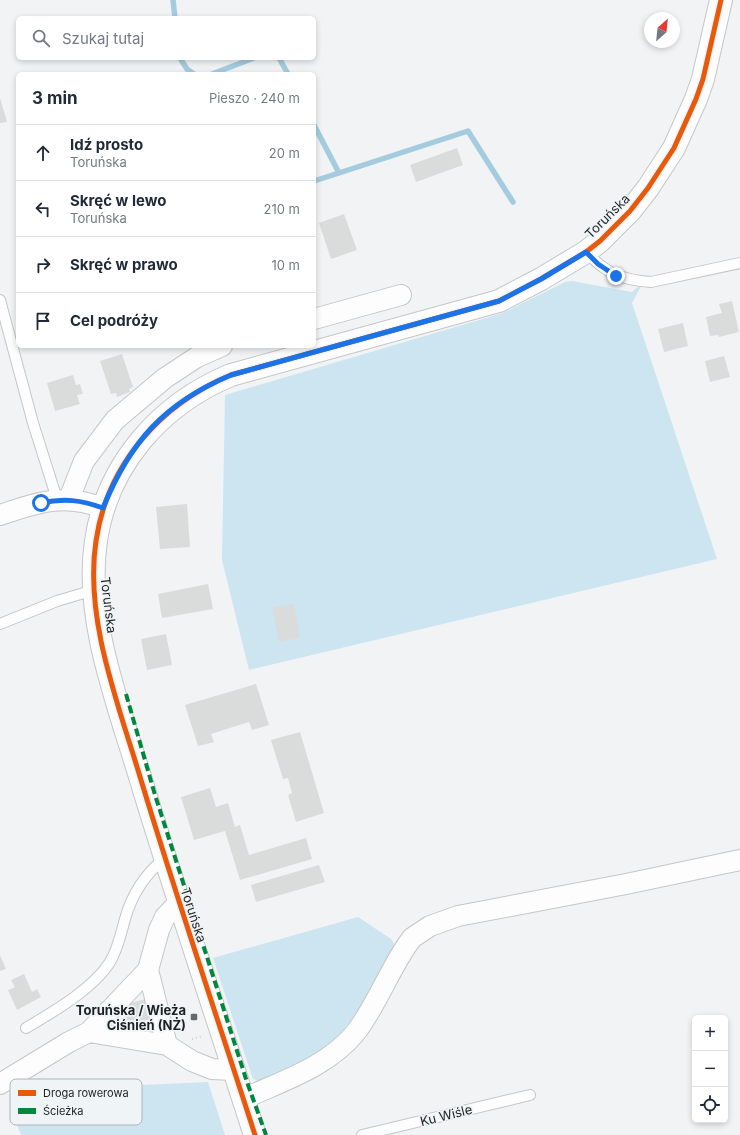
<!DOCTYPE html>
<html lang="pl">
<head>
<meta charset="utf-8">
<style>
	body { margin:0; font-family:Inter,sans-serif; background:#f6f6f7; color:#1f2937 }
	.controls { position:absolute; right:12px; bottom:12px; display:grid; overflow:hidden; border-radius:6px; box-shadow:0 2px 6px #0003 }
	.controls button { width:36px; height:36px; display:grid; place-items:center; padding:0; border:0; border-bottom:1px solid #e0e1e3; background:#fff; color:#1f2937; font:20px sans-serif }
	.compass { position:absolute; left:644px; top:12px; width:36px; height:36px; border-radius:50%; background:#fff; box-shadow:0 2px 6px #0003; rotate:27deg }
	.stop { position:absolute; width:12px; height:12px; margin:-9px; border:3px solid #1a73e8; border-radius:50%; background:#fff }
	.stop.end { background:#1a73e8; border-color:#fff; box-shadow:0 1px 4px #0008 }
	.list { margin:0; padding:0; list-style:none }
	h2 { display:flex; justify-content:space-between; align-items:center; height:52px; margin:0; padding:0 16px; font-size:17px }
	h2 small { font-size:13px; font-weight:400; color:#747a83 }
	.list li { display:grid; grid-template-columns:26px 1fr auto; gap:12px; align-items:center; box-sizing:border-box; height:56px; padding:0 16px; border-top:1px solid #e0e1e3 }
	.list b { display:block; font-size:15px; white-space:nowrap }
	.list p { margin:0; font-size:13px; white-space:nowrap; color:#747a83 }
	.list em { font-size:13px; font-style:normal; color:#747a83 }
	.icon { flex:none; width:22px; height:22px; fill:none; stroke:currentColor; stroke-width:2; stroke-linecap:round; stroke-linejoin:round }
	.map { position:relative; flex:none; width:740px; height:1135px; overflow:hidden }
	.search { position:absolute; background:#fff; box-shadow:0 2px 6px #0003; left:16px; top:16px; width:300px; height:44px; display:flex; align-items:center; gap:10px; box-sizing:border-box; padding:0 14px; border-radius:6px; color:#747a83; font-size:15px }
	.panel { position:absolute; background:#fff; box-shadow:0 2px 6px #0003; left:16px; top:72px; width:300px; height:276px; border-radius:6px }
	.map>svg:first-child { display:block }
	.green { fill:#cce5f1 }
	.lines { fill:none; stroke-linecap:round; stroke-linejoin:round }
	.stream { stroke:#a5ccde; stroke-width:5.5 }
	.building { fill:#dadcdc }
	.service-casing { stroke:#c4c6c7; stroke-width:12 }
	.minor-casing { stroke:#c4c6c7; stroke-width:22 }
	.tertiary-casing { stroke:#c4c6c7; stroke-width:24 }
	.path { stroke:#d1d2d2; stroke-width:2.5; stroke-dasharray:1 3; stroke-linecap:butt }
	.service { stroke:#fdfdfe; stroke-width:10 }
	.minor { stroke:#fdfdfe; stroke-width:20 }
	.tertiary { stroke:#fdfdfe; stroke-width:22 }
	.quiet { stroke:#00873e; stroke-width:4; stroke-dasharray:8 4; stroke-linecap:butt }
	.cycleway-casing { stroke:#eff4f7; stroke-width:8 }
	.cycleway { stroke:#e8590c; stroke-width:5 }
	.route { stroke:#1a73e8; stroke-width:5 }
	.poi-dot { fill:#67696b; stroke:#eff4f7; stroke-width:1.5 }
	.labels { text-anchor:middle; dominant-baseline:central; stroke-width:3.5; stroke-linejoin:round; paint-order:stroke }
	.street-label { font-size:13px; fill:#1d1f20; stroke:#eff4f7 }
	.poi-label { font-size:13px; font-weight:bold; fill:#1d1f20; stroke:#eff4f7; text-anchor:end }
	.key { fill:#eff4f7; stroke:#b0b4b6; stroke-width:1 }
	.key-label { font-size:11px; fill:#1d1f20 }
</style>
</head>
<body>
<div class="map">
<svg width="740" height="1135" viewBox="0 0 740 1135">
	<rect width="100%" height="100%" fill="#f1f3f5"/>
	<path class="green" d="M572,281L632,292L644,281L632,303L717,559L249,670L222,560L225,395L503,313L565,282Z
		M358,917L391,939L394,943V948C371,988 353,1032 312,1056C295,1066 276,1073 259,1081L253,1079L213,958Z
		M208,1082L225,1135H21L14,1116L142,1085Z"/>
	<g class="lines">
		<path class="stream" d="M173,0L175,18
			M180,58L187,69L194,74
			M279,58L288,74
			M212,74L254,58
			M314,125L339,173L468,131L513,202
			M314,181L339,173"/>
	</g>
	<path class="building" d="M0,98L7,122L0,123Z
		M457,148L463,165L416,182L410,165Z
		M344,214L357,250L331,259L319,223Z
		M732,301L739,332L719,337L718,335L710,336L706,317L722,313L719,304Z
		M683,323L688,346L664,352L658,329Z
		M122,354L133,387L129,389L130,392L117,397L116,393L111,394L100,361Z
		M724,356L730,377L710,382L705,361Z
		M73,375L76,385L80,384L83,394L77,395L80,404L55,411L47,383Z
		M187,504L190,547L160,549L156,507Z
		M208,584L213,609L162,618L158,594Z
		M294,604L300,638L279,642L272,608Z
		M166,634L172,665L147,670L141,639Z
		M256,684L269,725L252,730L249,722L211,734L214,742L198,746L185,705Z
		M300,732L324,813L296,822L288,795L292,793L288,778L283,779L271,740Z
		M210,788L216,807L228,803L235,827L240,825L249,855L306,838L312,859L240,880L225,831L194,840L181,797Z
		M319,865L325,882L256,902L251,885Z
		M0,955L6,969L0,971Z
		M24,974L32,992L37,989L41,997L17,1010L8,990L15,987L11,980Z
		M146,999L151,1019L127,1025L121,1005Z"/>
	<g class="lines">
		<g class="service-casing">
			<path id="service" d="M586,252C606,273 621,280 651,282L740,263
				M0,300L33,423L57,499
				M0,624L57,601L94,590
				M26,1028C53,1012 93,989 110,962C118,949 121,933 125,919C132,894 145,874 165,858
				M362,1135L530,1095"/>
		</g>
		<g class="minor-casing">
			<path id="minor" d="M314,319L401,295
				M69,499L84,461L115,420L165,378L197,357L222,346
				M0,515C38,502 64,493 103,508
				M148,970L167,1045L192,1061L212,1069L233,1070
				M89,1032L167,1045
				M0,1084L69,1042L89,1032L148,970L159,930L165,917L178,903
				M243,1099C282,1081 328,1067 356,1032C376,1006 388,973 407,945L412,938L430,926L458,916L626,884L740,860"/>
		</g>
		<g class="tertiary-casing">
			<path id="tertiary" d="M255,1135C217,1017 177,899 141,780C119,706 84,619 96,541C107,464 161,404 231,375L499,301L541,279L586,252L600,241L630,211L648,188L674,148L696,99L703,79L721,0"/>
		</g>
		<path class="path" d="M192,1039L203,1036"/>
		<use href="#service" class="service"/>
		<use href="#minor" class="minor"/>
		<use href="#tertiary" class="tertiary"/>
		<path class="quiet" d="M126,694L155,795L247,1082L266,1135"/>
		<g class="cycleway-casing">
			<path id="cycleway" d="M255,1135C217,1017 177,899 141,780C119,706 84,619 96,541C107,464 161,404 231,375L499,301L541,279L586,252L600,241L630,211L648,188L674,148L696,99L703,79L721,0"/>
		</g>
		<use href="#cycleway" class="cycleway"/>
	</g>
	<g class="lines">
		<path class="route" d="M41,503C64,498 81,500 103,508C130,442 164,403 231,375L499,301L541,279L586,252L598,264L616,276"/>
	</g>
	<rect class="poi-dot" x="190" y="1013" width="8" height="8" rx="2"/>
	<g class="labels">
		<g class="street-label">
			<text transform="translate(607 216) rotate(-45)">Toruńska</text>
			<text transform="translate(109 605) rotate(83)">Toruńska</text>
			<text transform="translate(194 915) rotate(72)">Toruńska</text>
			<text transform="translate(446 1115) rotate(-14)">Ku Wiśle</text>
		</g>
		<g class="poi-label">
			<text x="186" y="1010">Toruńska / Wieża<tspan x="186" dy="15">Ciśnień (NŻ)</tspan></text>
		</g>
	</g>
	<rect x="10" y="1079" width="132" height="46" rx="6" class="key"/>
	<rect x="18" y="1090" width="18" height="6" fill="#e8590c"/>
	<rect x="18" y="1108" width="18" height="6" fill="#00873e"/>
	<g class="key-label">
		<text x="43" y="1097">Droga rowerowa</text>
		<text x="43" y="1115">Ścieżka</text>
	</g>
</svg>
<div class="controls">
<button>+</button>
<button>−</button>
<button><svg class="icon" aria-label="locate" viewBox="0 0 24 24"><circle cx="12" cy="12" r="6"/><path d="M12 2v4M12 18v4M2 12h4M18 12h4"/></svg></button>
</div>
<svg class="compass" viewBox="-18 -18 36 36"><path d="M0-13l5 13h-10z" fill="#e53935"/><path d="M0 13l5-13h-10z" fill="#747a83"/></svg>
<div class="stop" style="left:41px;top:503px"></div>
<div class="stop end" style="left:616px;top:276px"></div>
<div class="search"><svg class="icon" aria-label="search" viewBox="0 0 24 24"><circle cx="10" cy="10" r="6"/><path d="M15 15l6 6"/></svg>Szukaj tutaj</div>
<section class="panel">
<h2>3 min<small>Pieszo · 240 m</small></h2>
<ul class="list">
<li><svg class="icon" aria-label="ahead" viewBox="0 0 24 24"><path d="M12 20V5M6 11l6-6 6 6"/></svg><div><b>Idź prosto</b><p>Toruńska</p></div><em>20 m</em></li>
<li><svg class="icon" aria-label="left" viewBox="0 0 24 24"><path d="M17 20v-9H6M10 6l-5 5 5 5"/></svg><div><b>Skręć w lewo</b><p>Toruńska</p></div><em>210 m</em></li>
<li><svg class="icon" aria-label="right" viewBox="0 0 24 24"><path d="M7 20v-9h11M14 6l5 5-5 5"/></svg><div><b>Skręć w prawo</b></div><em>10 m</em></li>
<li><svg class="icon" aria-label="arrive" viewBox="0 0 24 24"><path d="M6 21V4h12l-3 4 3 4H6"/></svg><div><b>Cel podróży</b></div></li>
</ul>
</section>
</div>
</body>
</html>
